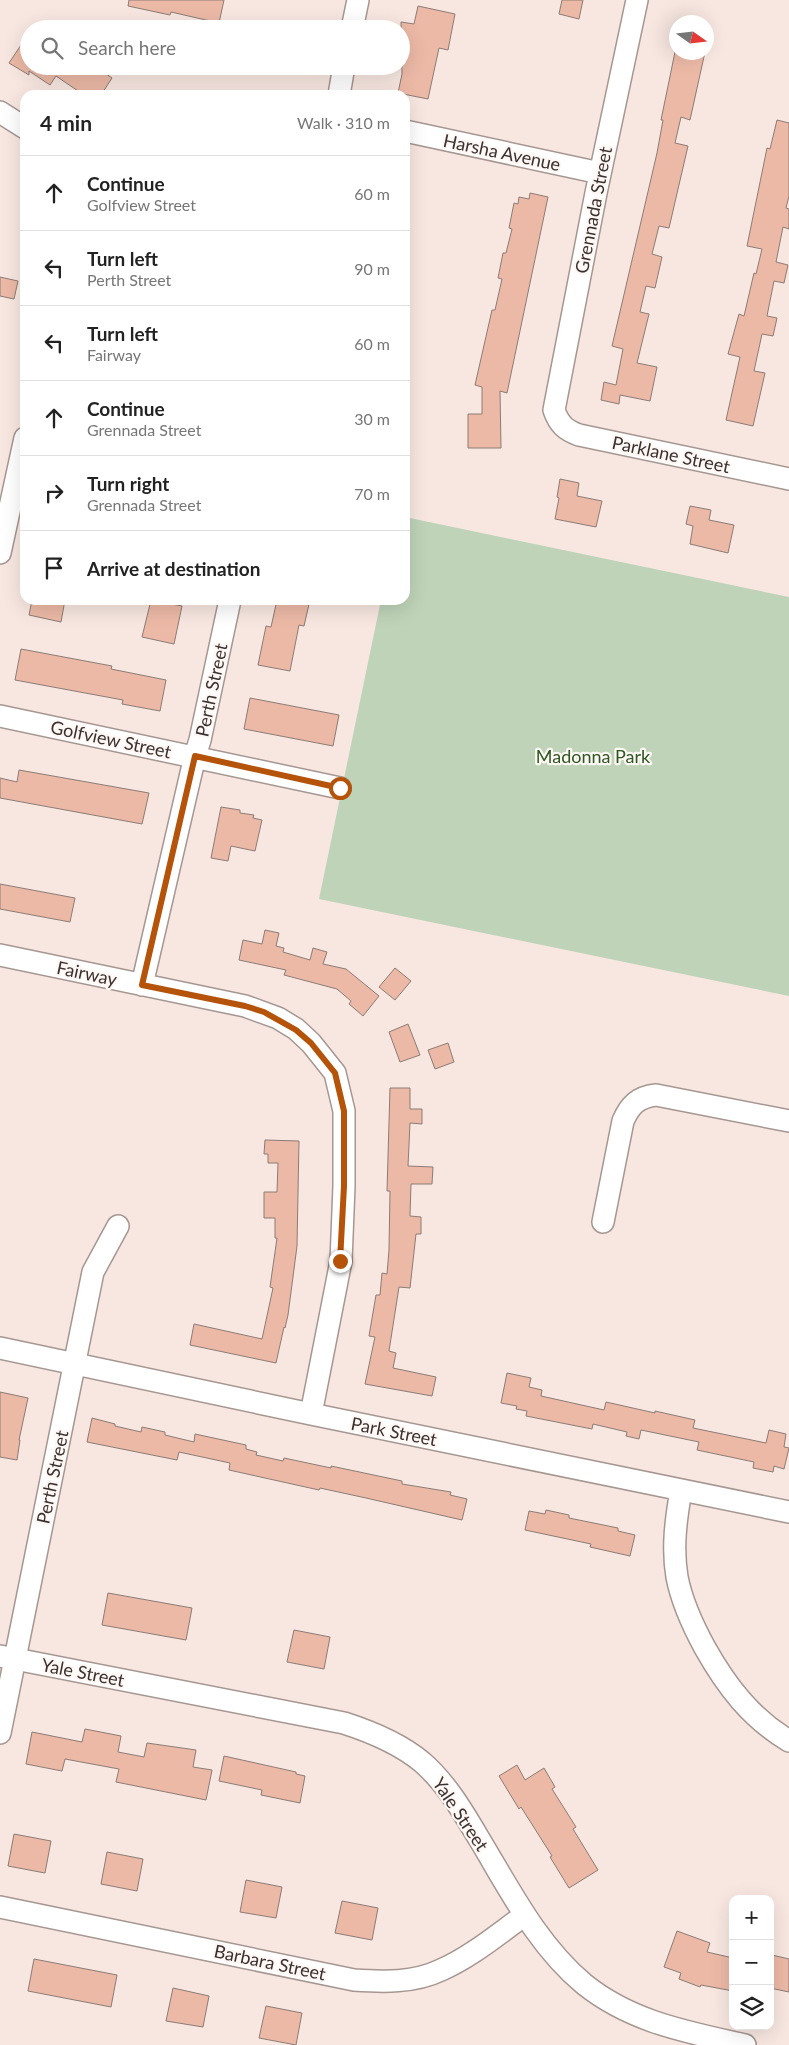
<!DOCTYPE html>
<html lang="en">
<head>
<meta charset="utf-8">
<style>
	body { margin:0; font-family:Lato,sans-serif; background:#f2f2f2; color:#222 }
	.controls { position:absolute; right:15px; bottom:15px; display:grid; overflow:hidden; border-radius:10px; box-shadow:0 5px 20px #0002 }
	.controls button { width:45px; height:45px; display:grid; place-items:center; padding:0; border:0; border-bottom:1px solid #e0e0e0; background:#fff; color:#222; font:25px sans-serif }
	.compass { position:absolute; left:669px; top:15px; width:45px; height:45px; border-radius:50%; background:#fff; box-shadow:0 5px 20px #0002; rotate:104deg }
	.stop { position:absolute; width:15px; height:15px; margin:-11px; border:4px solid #b45309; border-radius:50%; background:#fff }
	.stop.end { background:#b45309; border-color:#fff; box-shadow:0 1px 5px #0008 }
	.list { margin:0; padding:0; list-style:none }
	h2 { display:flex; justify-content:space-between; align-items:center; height:65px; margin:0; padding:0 20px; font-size:21px }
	h2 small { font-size:16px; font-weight:400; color:#767676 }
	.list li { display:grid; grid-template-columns:32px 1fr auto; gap:15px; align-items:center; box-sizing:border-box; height:75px; padding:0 20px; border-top:1px solid #e0e0e0 }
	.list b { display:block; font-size:19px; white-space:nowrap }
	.list p { margin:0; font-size:16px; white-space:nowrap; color:#767676 }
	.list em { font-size:16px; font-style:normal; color:#767676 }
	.icon { flex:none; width:28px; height:28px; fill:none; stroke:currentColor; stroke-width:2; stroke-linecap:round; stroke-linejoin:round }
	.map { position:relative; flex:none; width:789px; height:2045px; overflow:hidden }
	.search { position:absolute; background:#fff; box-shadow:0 5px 20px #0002; left:20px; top:20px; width:390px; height:55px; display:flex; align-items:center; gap:12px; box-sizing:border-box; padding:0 18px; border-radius:28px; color:#767676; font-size:19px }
	.panel { position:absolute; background:#fff; box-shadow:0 5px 20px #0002; left:20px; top:90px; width:390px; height:515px; border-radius:15px }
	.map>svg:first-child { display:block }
	.green { fill:#bed3b8 }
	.building { fill:#ecb9a6; stroke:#8b7c76 }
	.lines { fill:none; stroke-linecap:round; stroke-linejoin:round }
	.minor-casing { stroke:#a69691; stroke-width:24 }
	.minor { stroke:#fff; stroke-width:21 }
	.route { stroke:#b45309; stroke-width:6 }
	.labels { text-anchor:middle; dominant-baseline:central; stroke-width:4.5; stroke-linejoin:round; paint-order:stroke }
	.street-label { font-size:18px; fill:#38312f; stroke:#fef7f4 }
	.park-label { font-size:18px; fill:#2c5722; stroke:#fef7f4 }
</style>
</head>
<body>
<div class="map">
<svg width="789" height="2045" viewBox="0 0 789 2045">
	<rect width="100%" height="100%" fill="#f8e7e1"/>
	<path class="green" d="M405,517L789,597V996L319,899L381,600H405Z"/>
	<path class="building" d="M129,0H224L219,23L171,12L170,15L128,6Z
		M562,0H583L579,19L559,14Z
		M418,6L455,14L448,50L439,48L428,99L398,93L402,74L401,22L414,24Z
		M29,33V66H95L112,78L101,95H84L56,76L50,85L29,71V75L9,63Z
		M675,52H705L690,120L681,117L675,143L688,146L669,228L659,226L652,254L662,257L655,288L646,286L640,312L649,314L637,363L657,367L650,401L620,395L619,404L601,400L604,382L616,385L623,349L612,346L657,153L663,120H661Z
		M777,120L789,123V196L786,208L789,209V229L783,227L776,262L788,265L784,283L774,281L767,316L777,318L773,336L762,334L754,371L765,373L753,426L726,420L740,357L728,354L739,314L744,316L754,273L756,274L762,249L747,246L767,148L770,149Z
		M530,193L548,197L507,393L500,391L501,448H468V414H482V387L475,385L492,310H495L502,279L498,278L503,253H506L512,229L509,228L514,203L518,204L519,197L529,199Z
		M0,277L18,281L14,299L0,296Z
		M560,479L579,483L577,496L602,501L596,527L555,519L559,498L557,497Z
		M690,506L711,510L709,520L734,525L728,553L690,544L693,526L686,524Z
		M32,600H65L61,622L29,615Z
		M151,600L182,606L174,644L142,637Z
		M277,600H310L304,626L299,625L290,671L258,665L266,626L271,627Z
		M21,649L112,666L111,669L166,680L160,711L122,704L123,700L15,680Z
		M250,698L339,715L333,746L244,729Z
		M19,770L149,793L142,824L0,798V778L17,782Z
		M221,807L240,810V813L254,815L253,818L262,820L255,851L231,846L228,861L211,858Z
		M0,884L75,898L70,922L0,909Z
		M265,930L279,933L276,946L284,948L283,952L310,960L313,948L327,952L323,964L346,969L379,996L363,1016L349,1004L351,1001L337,989L284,975L286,970L239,960L243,940L262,944Z
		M395,968L411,981L395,1000L379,987Z
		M408,1024L420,1055L400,1062L389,1032Z
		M448,1043L454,1062L435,1069L428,1050Z
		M390,1088H410V1109H422V1124L410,1123L408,1166L433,1167L432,1184H411L410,1216L421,1217V1234H416L410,1288L399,1287L389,1351L396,1353L393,1368L436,1377L432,1396L365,1384L375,1337L369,1336L376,1295H380L382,1273L387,1274L389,1250L390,1191H387Z
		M265,1140L299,1141L297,1246L288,1315L285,1328L284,1327L276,1363L190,1345L194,1324L262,1339L273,1288L270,1287L277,1238H275V1218H264V1192H277L278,1163H268V1154H264Z
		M507,1373L531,1378L529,1387L542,1390L541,1396L604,1410L606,1402L655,1413V1411L695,1420L693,1428L766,1443L769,1430L786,1434L784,1447L789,1448L784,1469L774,1466L773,1472L753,1468L754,1462L697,1450L699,1442L641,1430L639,1439L626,1436L627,1432L593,1424L592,1429L526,1416L527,1411L516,1409L517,1406L501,1403Z
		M0,1392L28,1398L19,1440H20L17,1460L0,1457Z
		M92,1418L115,1424V1426L141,1432L142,1427L165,1432V1435L194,1442L195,1434L246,1445V1449L257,1452L256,1455L283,1461L284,1458L331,1468V1466L402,1481V1484L451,1492L450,1495L467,1499L462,1520L366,1498L320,1488L319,1490L229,1470L230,1463L179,1452L177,1460L87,1442Z
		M546,1510L569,1515V1518L618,1528V1531L635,1535L630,1556L590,1547L591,1544L525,1530L529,1511L545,1514Z
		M108,1593L192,1608L186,1640L102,1625Z
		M294,1630L330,1637L324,1669L287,1662Z
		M85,1729L121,1736L118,1752L144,1757L147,1743L196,1750L193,1767L212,1770L206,1800L116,1782L119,1769L65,1759L62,1771L26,1764L32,1732L82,1742Z
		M224,1756L296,1772V1774L305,1776L300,1803L261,1795L262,1790L219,1781Z
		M517,1765L525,1780L544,1768L555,1787L552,1789L576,1827L573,1829L598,1870L569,1888L550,1857L552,1856L521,1807L519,1809L499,1776Z
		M14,1834L51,1841L45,1873L8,1866Z
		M107,1852L143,1859L137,1891L101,1884Z
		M246,1880L282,1887L276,1918L240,1912Z
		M342,1901L378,1908L372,1940L335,1933Z
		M677,1931L710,1943L707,1952L733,1958V1991L701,1985L700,1987L679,1979L681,1973L664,1967Z
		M772,1955L789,1959V1992L770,1988Z
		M34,1959L117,1975L111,2007L28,1991Z
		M173,1988L209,1996L203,2027L166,2021Z
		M266,2006L302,2013L296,2045L259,2038Z"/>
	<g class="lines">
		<g class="minor-casing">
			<path id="minor" d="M637,0L596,193L554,410C559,424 565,430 579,435L789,479
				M352,29L358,0
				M339,95L344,66
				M0,112L25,128
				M405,131L600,173
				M0,553L25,438
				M0,716L340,788
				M0,955L245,1006L278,1018L296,1029L311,1043L335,1073L344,1111V1186L341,1261L311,1414
				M142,985L195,756L200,740L230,600
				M603,1222L623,1121C630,1105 638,1097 656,1095L789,1121
				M0,1348L311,1414L789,1512
				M681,1490C676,1519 672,1548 677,1577C682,1603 693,1626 705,1648C727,1687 751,1718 789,1741
				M0,1656L344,1723C372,1732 399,1743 422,1762C446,1783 462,1810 478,1837C509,1888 537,1945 584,1984C631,2022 687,2032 745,2045
				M0,1733L93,1272L118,1226
				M0,1907L354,1980C383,1982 414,1983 441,1970C471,1957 498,1934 525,1915"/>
		</g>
		<use href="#minor" class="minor"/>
	</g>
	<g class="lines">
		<path class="route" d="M340,788L195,756L142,985L245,1006L264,1012L296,1030L311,1043L335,1073L344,1111V1186L340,1261"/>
	</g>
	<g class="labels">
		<g class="street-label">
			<text transform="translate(502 152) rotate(12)">Harsha Avenue</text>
			<text transform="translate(593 210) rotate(-79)">Grennada Street</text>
			<text transform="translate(671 454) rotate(12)">Parklane Street</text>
			<text transform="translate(211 690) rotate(-78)">Perth Street</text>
			<text transform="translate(111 739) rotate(12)">Golfview Street</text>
			<text transform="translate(87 973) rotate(12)">Fairway</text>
			<text transform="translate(394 1431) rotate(11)">Park Street</text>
			<text transform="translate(52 1477) rotate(-78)">Perth Street</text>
			<text transform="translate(83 1672) rotate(11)">Yale Street</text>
			<text transform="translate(461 1814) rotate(56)">Yale Street</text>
			<text transform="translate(270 1962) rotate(12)">Barbara Street</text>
		</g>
		<g class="park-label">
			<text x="593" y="756">Madonna Park</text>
		</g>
	</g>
</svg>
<div class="controls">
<button>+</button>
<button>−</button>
<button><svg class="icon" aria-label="layers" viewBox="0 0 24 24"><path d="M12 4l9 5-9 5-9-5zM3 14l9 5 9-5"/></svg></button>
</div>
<svg class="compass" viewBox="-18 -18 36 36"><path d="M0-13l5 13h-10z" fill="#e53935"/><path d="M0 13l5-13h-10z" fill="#767676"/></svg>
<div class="stop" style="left:340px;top:788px"></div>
<div class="stop end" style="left:340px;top:1261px"></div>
<div class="search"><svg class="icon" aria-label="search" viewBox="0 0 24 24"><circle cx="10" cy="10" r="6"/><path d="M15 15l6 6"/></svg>Search here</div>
<section class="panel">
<h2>4 min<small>Walk · 310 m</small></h2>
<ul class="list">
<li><svg class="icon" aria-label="ahead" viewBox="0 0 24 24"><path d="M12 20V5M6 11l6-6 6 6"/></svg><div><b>Continue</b><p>Golfview Street</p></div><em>60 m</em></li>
<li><svg class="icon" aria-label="left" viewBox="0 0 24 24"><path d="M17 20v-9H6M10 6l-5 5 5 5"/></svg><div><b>Turn left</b><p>Perth Street</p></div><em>90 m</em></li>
<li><svg class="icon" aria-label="left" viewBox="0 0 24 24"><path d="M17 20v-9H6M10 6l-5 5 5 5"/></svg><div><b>Turn left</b><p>Fairway</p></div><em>60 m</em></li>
<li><svg class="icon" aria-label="ahead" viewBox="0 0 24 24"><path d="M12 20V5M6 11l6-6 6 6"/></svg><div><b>Continue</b><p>Grennada Street</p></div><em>30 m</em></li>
<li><svg class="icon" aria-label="right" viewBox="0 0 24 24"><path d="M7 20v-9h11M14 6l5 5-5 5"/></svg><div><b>Turn right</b><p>Grennada Street</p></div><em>70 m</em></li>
<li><svg class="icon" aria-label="arrive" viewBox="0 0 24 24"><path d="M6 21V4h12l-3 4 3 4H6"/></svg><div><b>Arrive at destination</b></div></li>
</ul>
</section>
</div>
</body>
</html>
